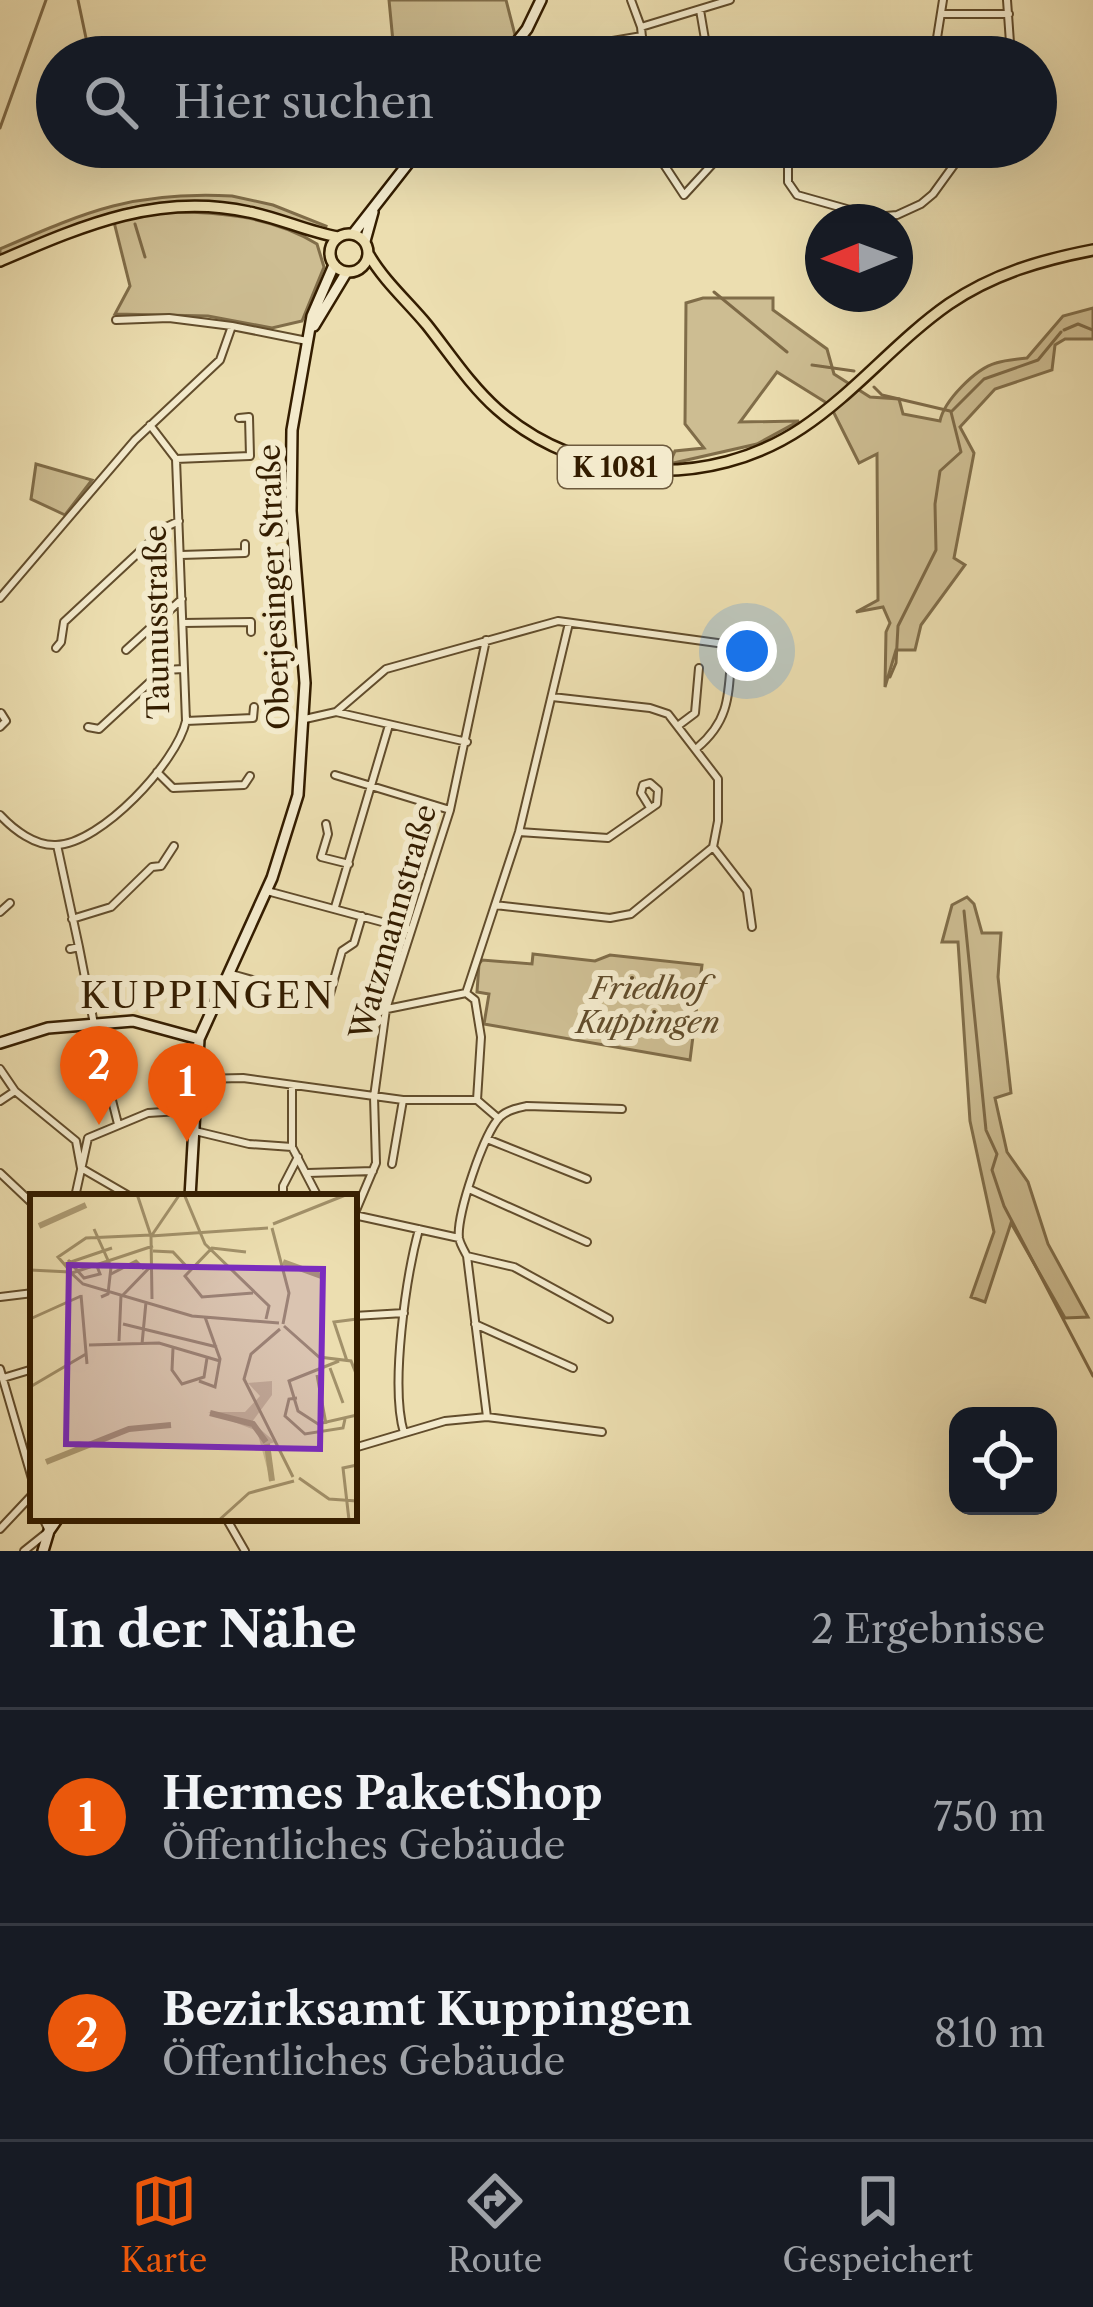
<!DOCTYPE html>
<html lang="de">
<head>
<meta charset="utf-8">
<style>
	body { margin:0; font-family:"Libre Caslon Text",serif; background:#20242c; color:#f1f3f6 }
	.controls { position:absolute; right:36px; bottom:36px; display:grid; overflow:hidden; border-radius:24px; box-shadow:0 12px 48px #0002 }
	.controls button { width:108px; height:108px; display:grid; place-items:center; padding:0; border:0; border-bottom:3px solid #363941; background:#171b24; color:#f1f3f6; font:60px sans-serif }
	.compass { position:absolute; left:805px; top:204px; width:108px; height:108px; border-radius:50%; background:#171b24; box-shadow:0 12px 48px #0002; rotate:269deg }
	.you { position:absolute; left:747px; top:651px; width:42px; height:42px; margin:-30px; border:9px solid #fff; border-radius:50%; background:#1a73e8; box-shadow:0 0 0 18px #1a73e833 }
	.badge { display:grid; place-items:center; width:78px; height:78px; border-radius:50%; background:#ea580c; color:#fff; font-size:39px; font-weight:700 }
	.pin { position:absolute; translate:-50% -99px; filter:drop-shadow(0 3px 6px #0008) }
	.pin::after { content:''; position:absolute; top:63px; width:42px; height:36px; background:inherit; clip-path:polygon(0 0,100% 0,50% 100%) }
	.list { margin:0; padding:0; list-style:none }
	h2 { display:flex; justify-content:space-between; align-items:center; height:156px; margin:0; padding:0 48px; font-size:51px }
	h2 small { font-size:39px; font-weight:400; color:#9ea1a6 }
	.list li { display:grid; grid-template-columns:78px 1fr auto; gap:36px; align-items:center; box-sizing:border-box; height:216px; padding:0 48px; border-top:3px solid #363941 }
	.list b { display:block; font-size:45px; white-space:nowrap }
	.list p { margin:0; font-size:39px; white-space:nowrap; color:#9ea1a6 }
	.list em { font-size:39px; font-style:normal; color:#9ea1a6 }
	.icon { flex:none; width:66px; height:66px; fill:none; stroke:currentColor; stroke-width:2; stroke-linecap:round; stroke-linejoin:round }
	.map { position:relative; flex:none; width:1093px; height:1551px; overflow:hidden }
	.search { position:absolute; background:#171b24; box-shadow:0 12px 48px #0002; left:36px; right:36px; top:36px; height:132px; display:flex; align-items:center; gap:30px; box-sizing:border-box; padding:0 42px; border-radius:66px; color:#9ea1a6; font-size:45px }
	.sheet { height:588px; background:#171b24 }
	nav { display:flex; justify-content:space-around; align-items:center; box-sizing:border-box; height:168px; border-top:3px solid #363941; background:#171b24; font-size:33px; color:#9ea1a6 }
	nav a { display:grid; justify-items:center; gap:6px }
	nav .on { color:#ea580c }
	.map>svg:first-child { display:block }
	.green { fill:#cdbd92; stroke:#806d49; stroke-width:3 }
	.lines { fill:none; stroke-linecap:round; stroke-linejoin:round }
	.stream { stroke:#7d6946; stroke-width:3 }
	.street-casing { stroke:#624d2c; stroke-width:10 }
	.secondary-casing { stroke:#341d00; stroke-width:14 }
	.primary-casing { stroke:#341d00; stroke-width:14 }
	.street { stroke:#f3eacc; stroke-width:6 }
	.secondary { stroke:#f3eacc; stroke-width:9 }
	.primary { stroke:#ecdeb0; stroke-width:9 }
	.labels { text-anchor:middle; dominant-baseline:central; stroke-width:12; stroke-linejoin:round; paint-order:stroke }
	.shield { fill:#f3eacc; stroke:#6d5a3d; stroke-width:3 }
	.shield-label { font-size:27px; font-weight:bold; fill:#341d00 }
	.street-label { font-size:30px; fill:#341d00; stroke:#f3eacc }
	.park-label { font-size:30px; font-style:italic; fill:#624d2c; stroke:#f3eacc }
	.quarter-label { font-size:36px; letter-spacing:3px; fill:#341d00; stroke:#f3eacc }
	.inset-river { fill:none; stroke:#ad9c74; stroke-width:6 }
	.inset-road { fill:none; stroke:#a2916a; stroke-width:3 }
	.view { fill:#7b2cbf; fill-opacity:0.15; stroke:#7b2cbf; stroke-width:6 }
	.inset-edge { fill:none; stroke:#341d00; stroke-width:6 }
</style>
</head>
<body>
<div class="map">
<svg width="1093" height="1551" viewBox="0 0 1093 1551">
	<rect width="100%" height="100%" fill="#ecdeb0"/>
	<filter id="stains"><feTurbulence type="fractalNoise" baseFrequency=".00167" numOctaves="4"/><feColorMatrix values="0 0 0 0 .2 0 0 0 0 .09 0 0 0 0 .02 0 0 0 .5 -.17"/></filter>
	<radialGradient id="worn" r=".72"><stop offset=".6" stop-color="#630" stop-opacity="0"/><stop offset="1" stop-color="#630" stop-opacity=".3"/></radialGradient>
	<path class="green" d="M389,0H506L516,39L497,57H418L416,48L394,52Z
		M232,196L273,205L326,226L324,231C185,181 131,199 0,257V249C88,211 133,191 232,196Z
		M163,212C215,211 272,216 317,244L324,267L302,321L272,328L208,316L115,314L130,286L114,222Z
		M703,298H773V310L827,349L834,374L870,397L899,399L903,414L940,421C944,401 975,369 996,363C1005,360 1017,359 1027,358L1063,316L1093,308V339H1065L1055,345L1052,370L995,389L960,427L974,453L954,558L965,565L921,625L915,650H896L885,687L886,632L890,623L883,607L856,612L878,600L877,454L859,463L830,405L777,372L740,422L799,421L757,444L669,464L675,451L704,448L685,424L686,303Z
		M36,464L92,480L65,515L31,499Z
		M967,897L974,904L982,933H1001L998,977L1011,1093L995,1098L1007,1152L1028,1182L1048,1244L1088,1317L1065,1318L1011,1223L985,1302L971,1297L994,1232L970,1121L958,942H942L952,905Z
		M533,954L595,961L610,955L702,965L690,1060L484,1024L489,994L477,992L479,964L482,960L532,964Z"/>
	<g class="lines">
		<path class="stream" d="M78,0L90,57
			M0,128L46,0
			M135,224L145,257
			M714,292L787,352
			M1064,330L1078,324L1093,330
			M812,365L854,371
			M874,387L882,395L950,411
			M890,677L896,663L898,626L936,550L935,504L940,471L961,452L951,412L984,379L1038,360L1061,332
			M964,911L986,1130L997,1154L992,1170L1004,1206L1093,1376"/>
		<g class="street-casing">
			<path id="street" d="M631,0L641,27L644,57
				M1007,0L1011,57
				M700,10L708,57
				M944,14H1009
				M641,27L730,0
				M595,44L642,36
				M934,57L943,0
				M657,147L659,157L684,195L728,147
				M788,147V182L797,195L875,217L897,215L921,204L933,194L967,147
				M116,320L169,318L232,326
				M176,459L250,456L249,417L239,418
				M181,555L245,553V544
				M0,598L135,440L220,360L232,326L307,341
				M183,623L251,622V632
				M56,648L61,642L64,622L166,527L179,521
				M126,650L182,599
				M336,712L467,742
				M305,719L336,712L386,669L558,621L732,645C728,689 733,718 697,748
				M186,721L253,718L254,707
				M679,725L695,713L699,668
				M0,727L6,721L1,713
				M88,727L99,729L163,670L184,669
				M157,772L173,788L244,785L250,776
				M335,775L450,810
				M0,815C14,830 35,846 56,845C101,844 177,762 186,721L176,459L150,425
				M326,824L328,834L321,857L349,864
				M519,832L608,838L657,804L658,790L650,783L643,785L641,793L649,806
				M57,845L79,947L70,949
				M713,847L747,891L752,927
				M267,891L408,929
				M495,905L610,918L631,914L713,847L718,821V779L668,714L650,708L552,697
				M335,907L389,725
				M0,912L10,903
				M72,919L111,907L152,867L161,866L174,846
				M79,947L94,1024
				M231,974L323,1000L330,994L342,951L354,943L362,916
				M466,993L519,832L569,623
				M466,993L475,1000L481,1037L477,1100L498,1118
				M387,1009L466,993
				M101,1057L118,1124
				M0,1069L15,1091L76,1141L81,1168L131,1197
				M198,1079L243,1078L403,1100H477
				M292,1086V1147
				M0,1101L15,1091
				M195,1131L249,1144L292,1147L318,1197
				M487,1139L587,1179
				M392,1164L403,1100
				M0,1173L33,1204
				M308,1173L373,1171
				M469,1189L587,1242
				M75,1197L88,1138L148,1113L195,1110
				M283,1197V1186L298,1157
				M354,1215L376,1163L374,1097L386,1009L450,810L486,640
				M354,1215L459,1238
				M467,1256L514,1267L609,1319
				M0,1297L33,1293
				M354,1316L404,1313
				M475,1324L573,1368
				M0,1369L33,1482
				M3,1378L33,1369
				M487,1417L467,1256C465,1252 460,1244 459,1238C456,1216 484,1132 500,1117C507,1110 518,1108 527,1106L622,1109
				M404,1433C390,1386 406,1277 419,1229
				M354,1448L445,1421L487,1417L602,1432
				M226,1518L245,1551
				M0,1529L33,1494
				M24,1551L49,1531L43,1518"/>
		</g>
		<g class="secondary-casing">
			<path id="secondary" d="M505,57L527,29L541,0
				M353,234L421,147
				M365,241L373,212
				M314,326L346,273
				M0,1043L48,1028L133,1021L199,1039
				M190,1197L199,1039L272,878L298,795L305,683L291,511L292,430L312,316L334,265
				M43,1551L49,1531L58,1518"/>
		</g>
		<g class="primary-casing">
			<path id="primary" d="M330 253a19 19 0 1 1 38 0a19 19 0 1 1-38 0Z
				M369,255C384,281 408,302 427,325C450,354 470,385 497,409C582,484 709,490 802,428C856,392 896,341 949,304C993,274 1041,260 1093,250
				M0,261C82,226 158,192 249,212C280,218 308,232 338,237"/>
		</g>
		<use href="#street" class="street"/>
		<use href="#secondary" class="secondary"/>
		<use href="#primary" class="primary"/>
	</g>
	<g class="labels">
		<rect class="shield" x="558" y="446" width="114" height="42" rx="9"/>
		<g class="shield-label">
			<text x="615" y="467">K 1081</text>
		</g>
		<g class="street-label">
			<text transform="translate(274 587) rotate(-92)">Oberjesinger Straße</text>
			<text transform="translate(157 622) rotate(-91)">Taunusstraße</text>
			<text transform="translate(393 922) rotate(-74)">Watzmannstraße</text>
		</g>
		<g class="park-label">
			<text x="648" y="988">Friedhof<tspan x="648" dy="34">Kuppingen</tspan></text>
		</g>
		<g class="quarter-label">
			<text x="208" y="995">KUPPINGEN</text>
		</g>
	</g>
	<g transform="translate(30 1194)">
		<rect width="327" height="327" fill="#ecdeb0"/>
		<path d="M242,187V201L222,228L245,248L239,250L241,289L227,237L178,218H215L230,202L218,189Z" fill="#cdbd92"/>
		<path class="inset-river" d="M9,32L56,11M253,68L294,83M180,219L223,230L236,248M237,250L242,287M16,268L99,235L141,231"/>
		<path class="inset-road" d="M107,0L121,42L122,105M154,0L175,50L239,112L236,125M243,30L318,0M242,34L259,99L253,130M64,35L81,73L78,100L71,103M121,41L56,44L28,63L42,79L123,52M122,41L150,0M121,42L238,34M123,57L143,58L158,74M216,58L182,54L155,82L172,103L223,99M38,66L54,84L70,80L67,72M35,70L82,54M0,76L40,78L53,90L162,122L249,129M81,80L106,67L114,75M51,101L57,170M93,101L122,71M0,125L51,102M93,130L187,153M254,132L289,163L321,167L327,182M250,135L221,160L214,185L263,283M89,147L91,101M112,150L116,108M59,151L129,149L190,167M143,154L142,176L152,190L174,183L177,164M309,167L259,187L268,217L288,230L327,221M317,167L304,128L327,125M300,174L313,209M287,181L296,230M169,187L185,193L190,165L175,123M0,193L56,160M267,204L259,205L255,222L275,240L313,234L315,225M269,284L299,305L327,307M319,326L313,274L327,271M188,327L219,299L264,287"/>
		<path class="view" d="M39,71L293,75L290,255L36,250Z"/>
		<rect width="327" height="327" class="inset-edge"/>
	</g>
	<rect width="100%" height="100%" filter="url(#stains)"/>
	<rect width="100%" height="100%" fill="url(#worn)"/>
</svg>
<div class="controls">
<button><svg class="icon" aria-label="locate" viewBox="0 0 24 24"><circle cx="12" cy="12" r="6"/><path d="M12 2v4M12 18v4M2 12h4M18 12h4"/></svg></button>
</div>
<svg class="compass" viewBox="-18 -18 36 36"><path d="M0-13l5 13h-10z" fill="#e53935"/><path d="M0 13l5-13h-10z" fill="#9ea1a6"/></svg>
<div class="you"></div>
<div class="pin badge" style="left:187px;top:1142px">1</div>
<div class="pin badge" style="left:99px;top:1125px">2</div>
<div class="search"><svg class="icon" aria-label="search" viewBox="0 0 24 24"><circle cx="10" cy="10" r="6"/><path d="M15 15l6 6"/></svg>Hier suchen</div>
</div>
<section class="sheet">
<h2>In der Nähe<small>2 Ergebnisse</small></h2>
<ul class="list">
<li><span class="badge">1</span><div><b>Hermes PaketShop</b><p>Öffentliches Gebäude</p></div><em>750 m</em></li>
<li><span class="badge">2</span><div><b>Bezirksamt Kuppingen</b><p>Öffentliches Gebäude</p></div><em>810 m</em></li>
</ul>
</section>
<nav>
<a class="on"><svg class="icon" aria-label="map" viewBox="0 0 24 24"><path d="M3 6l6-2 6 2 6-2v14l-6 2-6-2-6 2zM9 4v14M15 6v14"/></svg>Karte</a>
<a><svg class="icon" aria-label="directions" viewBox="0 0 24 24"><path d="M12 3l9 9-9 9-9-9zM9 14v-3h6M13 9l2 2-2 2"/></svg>Route</a>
<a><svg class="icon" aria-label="saved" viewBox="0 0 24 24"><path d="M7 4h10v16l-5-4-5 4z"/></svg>Gespeichert</a>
</nav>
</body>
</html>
